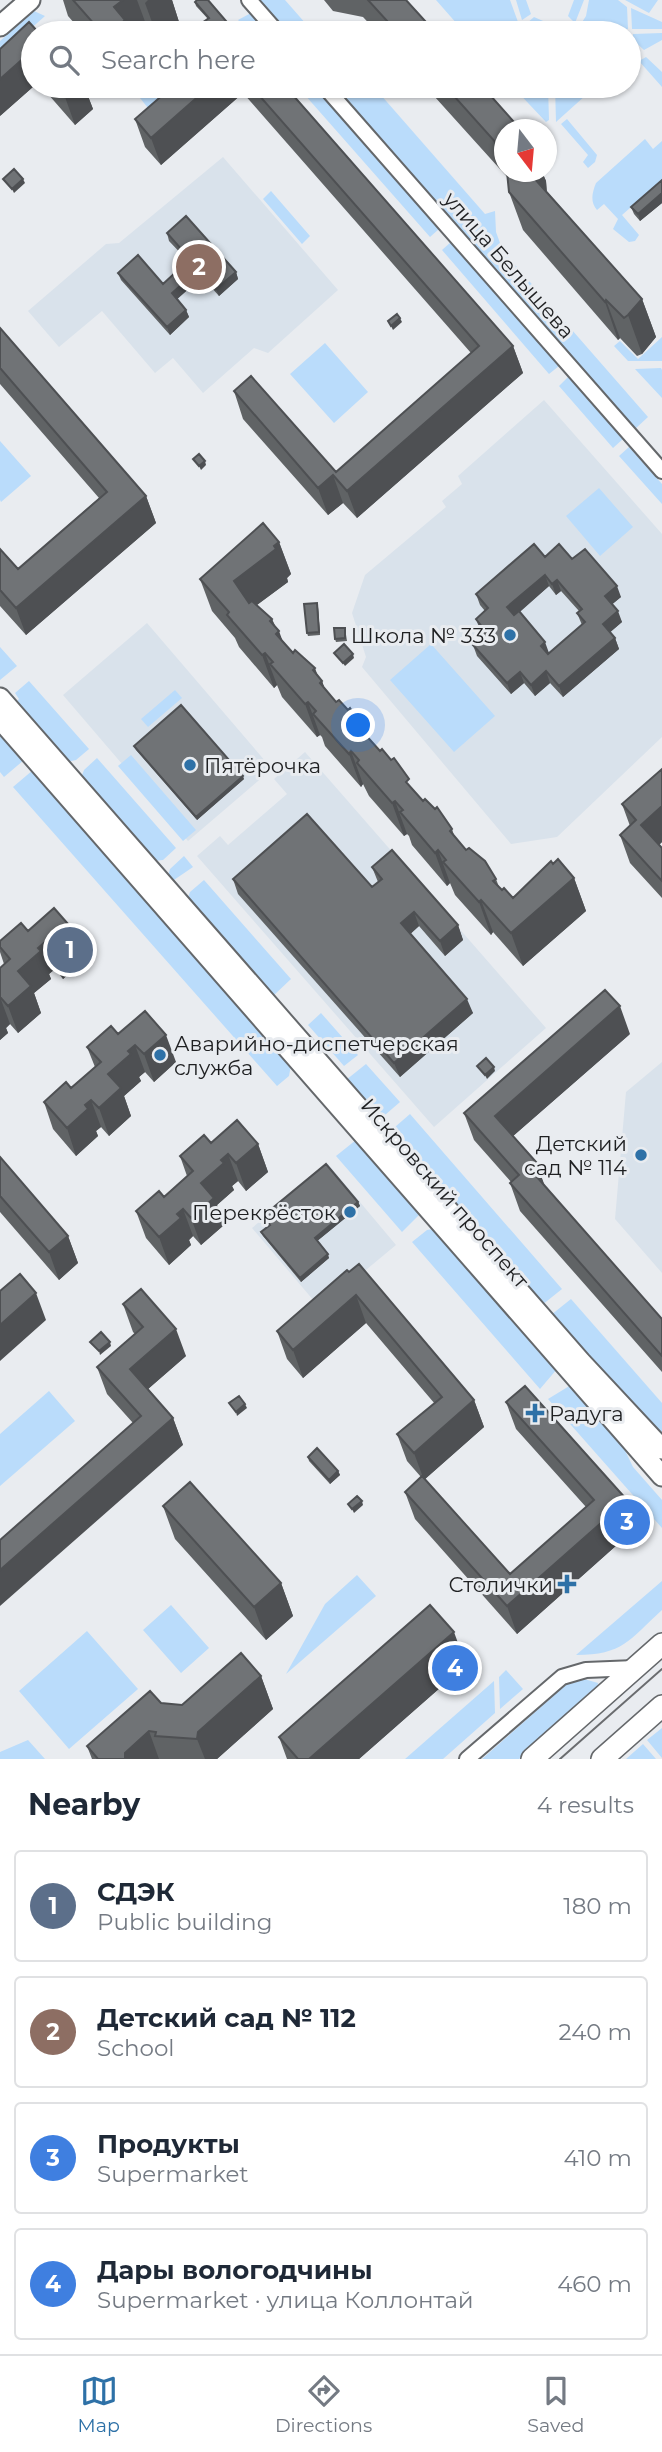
<!DOCTYPE html>
<html lang="en">
<head>
<meta charset="utf-8">
<style>
	body { margin:0; font-family:Montserrat,sans-serif; background:#f6f6f7; color:#1f2937 }
	.compass { position:absolute; left:494px; top:119px; width:63px; height:63px; border-radius:50%; background:#fff; box-shadow:0 2px 5px #0004; rotate:164deg }
	.you { position:absolute; left:359px; top:726px; width:24px; height:24px; margin:-18px; border:5px solid #fff; border-radius:50%; background:#1a73e8; box-shadow:0 0 0 10px #1a73e833 }
	.badge { display:grid; place-items:center; width:46px; height:46px; border-radius:50%; background:#2e71a7; color:#fff; font-size:23px; font-weight:700 }
	.pin { position:absolute; translate:-50% -50%; border:4px solid #fff; box-shadow:0 2px 7px #0006 }
	.list { margin:0; padding:0; list-style:none }
	h2 { display:flex; justify-content:space-between; align-items:center; height:91px; margin:0; padding:0 28px; font-size:30px }
	h2 small { font-size:23px; font-weight:400; color:#747a83 }
	.list li { display:grid; grid-template-columns:46px 1fr auto; gap:21px; align-items:center; box-sizing:border-box; height:112px; margin:0 14px 14px; padding:0 14px; border:2px solid #e0e1e3; border-radius:7px }
	.list b { display:block; font-size:26px; white-space:nowrap }
	.list p { margin:0; font-size:23px; white-space:nowrap; color:#747a83 }
	.list em { font-size:23px; font-style:normal; color:#747a83 }
	.icon { flex:none; width:38px; height:38px; fill:none; stroke:currentColor; stroke-width:2; stroke-linecap:round; stroke-linejoin:round }
	.map { position:relative; flex:none; width:662px; height:1759px; overflow:hidden }
	.search { position:absolute; background:#fff; box-shadow:0 2px 5px #0004; left:21px; right:21px; top:21px; height:77px; display:flex; align-items:center; gap:18px; box-sizing:border-box; padding:0 24px; border-radius:38px; color:#747a83; font-size:26px }
	.sheet { height:595px; background:#fff }
	nav { display:flex; justify-content:space-around; align-items:center; box-sizing:border-box; height:98px; border-top:2px solid #e0e1e3; background:#fff; font-size:19px; color:#747a83 }
	nav a { display:grid; justify-items:center; gap:4px }
	nav .on { color:#2e71a7 }
	.map>svg:first-child { display:block }
	.built { fill:#d9e2eb }
	.green { fill:#badcfb }
	.lines { fill:none; stroke-linecap:round; stroke-linejoin:round }
	.minor-casing { stroke:#65686b; stroke-width:18 }
	.tertiary-casing { stroke:#65686b; stroke-width:23 }
	.secondary-casing { stroke:#65686b; stroke-width:24 }
	.minor { stroke:#fff; stroke-width:14 }
	.tertiary { stroke:#fff; stroke-width:19 }
	.secondary { stroke:#fff; stroke-width:21 }
	.tram { stroke:#6a6c6f; stroke-width:2 }
	.wall { fill:#606365; fill-rule:evenodd }
	.shaded-wall { fill:#4e5053 }
	.building { fill:#707376; stroke:#4e5053; stroke-width:2; fill-rule:evenodd }
	.poi-dot { fill:#2e71a7; stroke:#e9ecf0; stroke-width:2.5 }
	.labels { text-anchor:middle; dominant-baseline:central; stroke-width:6; stroke-linejoin:round; paint-order:stroke }
	.street-label { font-size:21px; fill:#1f2022; stroke:#e9ecf0 }
	.poi-label { font-size:21px; fill:#1f2022; stroke:#e9ecf0; text-anchor:end }
</style>
</head>
<body>
<div class="map">
<svg width="662" height="1759" viewBox="0 0 662 1759">
	<rect width="100%" height="100%" fill="#e9ecf0"/>
	<path class="built" d="M223,157L338,290L268,353L254,348L203,393L173,358L155,373L102,311L59,347L28,311L106,244L119,243Z
		M544,400L662,534V737L557,837L511,844L362,667L366,657L352,613L365,575L446,507L442,501L462,484L458,476Z
		M147,623L272,769L188,841L63,695Z
		M305,752L546,1028L434,1127L197,856L220,836L228,845L287,794L274,779Z
		M662,1062V1273L615,1219L626,1092Z
		M328,1164L396,1245L320,1308L252,1228Z"/>
	<path class="green" d="M260,0H285L314,33H289Z
		M436,0H510L518,22L506,33H465Z
		M516,0H526L531,14L522,20Z
		M574,0H584L575,23L568,16Z
		M589,0H618L627,7L628,29L580,30L579,27L586,16Z
		M625,0H658L649,13Z
		M631,8L662,22V29H632Z
		M34,11L45,16L0,56V41Z
		M251,13L269,33H250L238,20Z
		M534,17L550,24L549,33L536,31L526,24Z
		M662,33V40L644,50L633,40V34Z
		M646,57L662,72V87L639,61Z
		M154,86H173L148,108L140,98Z
		M297,86H315L439,229L430,237Z
		M335,86H373L485,214L495,211L496,232L503,251L648,417L635,429Z
		M512,86H548L549,120L546,122Z
		M555,86H596L556,122Z
		M567,119L597,155L595,162L588,168L583,162L588,155L561,124Z
		M645,139L653,149L662,141V180L622,215L639,235L635,241L629,242L613,229L618,219L604,204L597,210C590,202 592,193 596,183Z
		M271,191L310,236L302,244L263,199Z
		M451,242L559,366L549,374L442,250Z
		M662,337V361H628L614,346L620,341L638,359Z
		M325,343L368,392L334,423L290,374Z
		M661,368L662,370V398L635,369Z
		M568,377L623,439L613,448L559,386Z
		M0,441L31,476L1,502L0,500Z
		M629,447L662,484V504L619,456Z
		M599,488L633,527L600,556L566,516Z
		M431,644L495,716L454,752L390,680Z
		M0,647L17,666L0,680Z
		M29,681L89,749L76,760L67,762L15,703L19,699L15,693Z
		M175,690L182,698L148,727L141,719Z
		M0,732L24,760L4,777L0,772Z
		M131,755L196,830L183,841L118,766Z
		M97,758L176,848L163,860L153,861L81,778L84,770Z
		M33,770L291,1065L289,1076L277,1086L13,787Z
		M184,856L193,867L171,882L167,878L170,869Z
		M204,880L291,979L272,997L187,900L190,892Z
		M321,1013L358,1055L344,1066L308,1025Z
		M366,1064L400,1102L385,1115L377,1117L346,1080Z
		M410,1114L562,1289L542,1305L393,1134L395,1127Z
		M356,1140L420,1214L402,1232L336,1156Z
		M433,1229L557,1369L540,1389L412,1242L427,1230Z
		M571,1299L662,1403V1432L638,1415L551,1315Z
		M571,1385L620,1440L633,1467L662,1500V1528L548,1399Z
		M49,1391L75,1421L0,1486V1434Z
		M357,1575L376,1596L286,1674L325,1604Z
		M662,1581V1610C629,1640 623,1655 576,1655Z
		M171,1605L209,1648L181,1673L143,1630Z
		M87,1631L138,1689L69,1749L19,1691Z
		M506,1670L523,1689L500,1709L499,1677Z
		M584,1679L598,1683L597,1690L519,1759H482L567,1684Z
		M494,1681L495,1713L443,1759H405Z
		M662,1728V1758L647,1740Z
		M28,1740L45,1759H0V1752Z
		M643,1744L656,1759H626Z"/>
	<g class="lines">
		<g class="minor-casing">
			<path id="minor" d="M249,0L278,33
				M324,86L662,471
				M467,1759L562,1677L586,1670L635,1668"/>
		</g>
		<g class="tertiary-casing">
			<path id="tertiary" d="M0,26L30,0
				M0,698L581,1362L662,1449
				M0,719L662,1476"/>
		</g>
		<g class="secondary-casing">
			<path id="secondary" d="M532,1759L662,1644
				M602,1759L662,1706"/>
		</g>
		<use href="#minor" class="minor"/>
		<use href="#tertiary" class="tertiary"/>
		<use href="#secondary" class="secondary"/>
		<path class="tram" d="M560,1759L662,1669"/>
	</g>
	<path class="wall" d="M63,0H172L179,22L166,33H152L147,27L140,33H83L68,16Z
		M324,0H406L436,33H378L363,17L333,11Z
		M195,2L226,21L228,25L220,33H189V32L208,19L196,6Z
		M33,33L34,86L0,116Z
		M41,86H84L93,109L75,125Z
		M173,86H285L513,346L523,373L357,518L343,503L328,515L243,419L234,391L336,472L471,353L243,93L161,165L145,147L135,119Z
		M425,86H482L505,130V172H542L546,181L547,192L642,299L656,337L642,354L637,356L620,338L618,340L523,230L509,192L508,178Z
		M662,180V203L640,221L634,214L631,207Z
		M167,233L236,272L238,279L219,296L202,277L177,299L186,310L189,317L170,335L121,280L118,273L163,284L188,261L169,241Z
		M0,328L146,496L156,523L26,635L0,606V549L18,569L99,498L0,384Z
		M279,542L291,574L287,578L288,582L257,605L272,619L282,640L293,653L322,681L325,690L336,702L365,730L369,739L423,801L452,829L455,838L466,850L496,879L499,887L502,890L513,898L553,864L574,878L586,911L523,966L493,932L491,935L455,895L450,883L447,886L412,845L409,836L407,834L404,836L369,796L363,784L361,787L325,746L322,737L320,735L317,737L282,697L277,685L274,688L239,647L235,638L212,611L200,579Z
		M545,557L572,559L621,597L612,604L622,622L610,632L615,638L619,649L563,697L550,683L535,696L524,683L511,694L477,656L473,645L484,635L480,630L476,619L485,611L480,605L476,594ZM549,586L556,595L561,591L579,611L577,613L582,625L549,653L519,612Z
		M317,603L318,607L320,635L308,636L307,633Z
		M345,628L347,641L336,642L335,639Z
		M134,746L244,779L197,820L136,750Z
		M662,769V842L659,845L662,848V898L630,863L620,835L630,826L622,804Z
		M372,867L458,925L463,940L445,956L419,926L410,934L473,1013L400,1077L238,894L233,879L372,887L378,882Z
		M28,931L75,932L85,959L63,979L55,969L49,974L51,979L34,993L41,1013L18,1033L10,1024L6,1028L8,1033L0,1040V968L4,964L0,952V941Z
		M118,1034L176,1062L154,1082L145,1072L139,1077L141,1081L124,1096L131,1116L109,1136L101,1127L96,1131L98,1136L76,1156L53,1129L44,1102L71,1088L95,1067L87,1047Z
		M630,1034L513,1136L536,1162L544,1185L662,1319V1372L520,1211L510,1183L511,1182L474,1140L464,1113Z
		M258,1144L268,1172L246,1191L238,1181L232,1186L234,1190L217,1205L224,1225L201,1245L193,1236L189,1240L191,1245L169,1265L146,1238L136,1211L164,1197L187,1176L180,1156Z
		M0,1157L68,1236L78,1263L59,1280L0,1212Z
		M358,1202L360,1206L317,1241L329,1258L301,1282L263,1236L261,1232L269,1225L263,1216Z
		M347,1270L474,1400L484,1427L425,1479L510,1574L586,1507L516,1429L506,1402L627,1500L637,1527L517,1634L415,1519L405,1492L421,1477L407,1461L397,1434L435,1404L366,1323L303,1378L287,1359L277,1331Z
		M123,1304L186,1356L148,1389L173,1418L183,1445L133,1423L107,1394L97,1367L135,1334L133,1332Z
		M308,1457L338,1471L340,1475L330,1484L309,1461Z
		M163,1506L281,1583L293,1616L266,1640L175,1539Z
		M466,1665L359,1759H287L279,1737Z
		M261,1676L273,1709L217,1759H92L87,1746L161,1703L182,1705Z"/>
	<path class="shaded-wall" d="M123,0H137L147,27L140,33H110L114,7Z
		M148,0H172L179,22L166,33H156L145,3Z
		M226,21L228,25L220,33H215Z
		M27,55L33,71L34,86L0,116V79Z
		M78,86H84L93,109L75,125L65,97Z
		M210,86H240L243,93L161,165L151,138Z
		M534,172H542L546,181L548,216L534,178Z
		M23,179L25,183L14,193L12,189Z
		M662,193V203L640,221L638,214Z
		M199,269L202,277L175,301L172,293Z
		M236,272L238,279L219,296L216,289Z
		M642,299L656,337L642,354L628,315Z
		M606,300L620,338L618,340L605,302Z
		M186,310L189,317L170,335L167,327Z
		M400,318L402,322L393,330L391,326Z
		M513,346L523,373L357,518L347,491Z
		M205,461L206,465L201,470L199,466Z
		M333,475L343,503L328,515L318,488Z
		M146,496L156,523L26,635L16,608Z
		M279,542L291,574L287,578L288,582L246,613L234,581Z
		M545,575L549,586L512,619L507,607Z
		M557,580L561,591L556,595L552,584Z
		M617,586L621,597L609,607L605,596Z
		M317,603L318,607L320,635L319,632Z
		M618,611L622,622L607,635L603,624Z
		M272,619L277,633L279,631L291,664L270,621Z
		M615,638L619,649L563,697L559,686Z
		M545,642L549,653L545,657L541,646Z
		M265,653L277,685L274,688L262,655Z
		M353,654L354,658L345,666L343,663Z
		M315,668L320,682L322,681L334,714L313,670Z
		M546,671L550,683L535,696L531,685Z
		M520,672L524,683L511,694L507,683Z
		M308,702L320,735L317,737L305,704Z
		M351,751L363,784L361,787L349,754Z
		M243,776L244,779L197,820L196,817Z
		M395,801L407,834L404,836L392,803Z
		M662,806V842L651,852L641,825Z
		M438,850L450,883L447,886L435,853Z
		M574,878L586,911L523,966L511,933Z
		M481,900L493,932L491,935L479,902Z
		M414,912L419,926L406,938L401,923Z
		M458,925L463,940L445,956L440,941Z
		M75,932L85,959L63,979L53,951Z
		M45,942L55,969L49,974L51,979L34,993L41,1013L18,1033L8,1006L18,971L38,948Z
		M0,997L10,1024L6,1028L8,1033L0,1040Z
		M467,999L473,1013L400,1077L394,1063Z
		M620,1006L630,1034L505,1143L495,1116Z
		M166,1035L176,1062L154,1082L144,1054Z
		M135,1045L145,1072L139,1077L141,1081L124,1096L131,1116L109,1136L99,1108L108,1074L128,1051Z
		M494,1067L495,1071L487,1079L485,1075Z
		M91,1100L101,1127L96,1131L98,1136L76,1156L67,1128L85,1105Z
		M258,1144L268,1172L246,1191L236,1163Z
		M228,1154L238,1181L232,1186L234,1190L217,1205L224,1225L201,1245L191,1218L201,1183L221,1160Z
		M536,1162L546,1189L529,1168Z
		M358,1202L360,1206L316,1242L315,1238Z
		M183,1209L193,1236L189,1240L191,1245L169,1265L159,1237L177,1214Z
		M68,1236L78,1263L59,1280L49,1252Z
		M328,1254L329,1258L301,1282L300,1278Z
		M36,1293L46,1320L0,1361V1325Z
		M356,1295L366,1323L303,1378L293,1350Z
		M176,1329L186,1356L140,1396L130,1369Z
		M110,1342L111,1346L100,1355L99,1351Z
		M474,1400L484,1427L424,1480L414,1453Z
		M245,1404L247,1408L237,1416L236,1412Z
		M173,1418L183,1445L0,1606V1570Z
		M338,1471L340,1475L330,1484L329,1480Z
		M627,1500L637,1527L517,1634L507,1606Z
		M362,1501L363,1505L354,1513L352,1509Z
		M281,1583L293,1616L266,1640L254,1607Z
		M454,1632L466,1665L359,1759H309Z
		M261,1676L273,1709L217,1759H205L197,1739L198,1732Z
		M149,1731L159,1759H125V1753Z"/>
	<path class="building" d="M73,0H123L114,7L125,20L110,33H102Z
		M197,0H208L226,21L215,33H190L189,32L209,18L195,2Z
		M368,0H406L436,33H398Z
		M29,22L39,33H33V61L27,55L0,79V49Z
		M55,86H78L65,97Z
		M173,86H210L151,138L135,119Z
		M251,86H285L513,346L347,491L333,475L318,488L234,391L251,376L336,472L479,346Z
		M445,86H482L521,130H505V153Z
		M14,169L23,179L12,189L3,179Z
		M507,172H534V178L642,299L628,315L624,318L606,300L605,302L509,192Z
		M662,180V193L638,214L631,207Z
		M186,216L236,272L216,289L199,269L172,293L186,310L167,327L118,273L138,255L163,284L190,259L167,233Z
		M397,314L400,318L391,326L388,321Z
		M0,328L146,496L16,608L0,590V549L18,569L107,492L0,368Z
		M199,454L205,461L199,466L193,459Z
		M263,523L279,542L274,546L276,549L234,581L249,603L252,601L272,619L270,621L279,631L276,634L293,653L295,650L315,668L313,670L322,681L320,683L336,702L339,700L348,710L350,708L365,730L363,732L380,751L382,749L391,760L394,758L409,779L406,782L423,801L425,799L435,809L437,807L452,829L450,831L466,850L469,848L485,861L496,879L493,881L502,890L504,888L513,898L551,861L553,864L558,859L574,878L511,933L481,900L479,902L443,862L446,860L438,850L435,853L400,812L403,810L395,801L392,803L357,763L359,760L351,751L349,754L313,714L316,711L308,702L305,704L270,664L273,662L265,653L262,655L227,615L229,612L200,579Z
		M534,544L545,557L559,544L572,559L585,549L617,586L605,596L618,611L603,624L615,638L559,686L546,671L531,685L520,672L507,683L473,645L487,633L476,619L488,608L476,594ZM545,575L552,584L557,580L582,609L577,613L585,622L548,654L541,646L545,642L519,611L514,615L507,607Z
		M317,603L319,632L307,633L304,604Z
		M334,628H345V638L335,639Z
		M344,644L353,654L343,663L334,653Z
		M181,705L243,776L196,817L134,746Z
		M662,769V806L641,825L662,848V881L620,835L636,820L622,804Z
		M307,814L372,887L382,879L372,867L392,850L458,925L440,941L414,912L401,923L467,999L394,1063L233,879Z
		M54,908L75,932L53,951L45,942L38,948L41,951L18,971L31,986L8,1006L0,997V968L10,959L0,947V941L21,923L28,931Z
		M605,990L620,1006L495,1116L536,1162L529,1168L662,1319V1356L510,1183L519,1175L464,1113Z
		M145,1011L166,1035L144,1054L135,1045L128,1051L131,1054L108,1074L121,1088L99,1108L91,1100L85,1105L88,1109L67,1128L44,1102L66,1082L71,1088L101,1062L87,1047L111,1026L118,1034Z
		M486,1058L494,1067L485,1075L477,1066Z
		M237,1120L258,1144L236,1163L228,1154L221,1160L224,1163L201,1183L214,1198L191,1218L183,1209L177,1214L181,1218L159,1237L136,1211L159,1191L164,1197L193,1171L180,1156L204,1135L211,1143Z
		M0,1157L68,1236L49,1252L0,1196Z
		M326,1164L358,1202L315,1238L328,1254L300,1278L261,1232L270,1225L263,1216Z
		M359,1264L474,1400L414,1453L397,1434L442,1397L356,1295L293,1350L277,1331L347,1270L349,1272Z
		M20,1274L36,1293L0,1325V1291Z
		M141,1289L176,1329L130,1369L173,1418L0,1570V1540L141,1416L97,1367L143,1327L123,1304Z
		M101,1332L110,1342L99,1351L90,1342Z
		M525,1386L627,1500L507,1606L405,1492L422,1476L510,1574L594,1500L506,1402Z
		M239,1396L245,1404L236,1412L229,1403Z
		M317,1448L338,1471L329,1480L308,1457Z
		M190,1482L281,1583L254,1607L163,1506Z
		M357,1496L362,1501L352,1509L348,1504Z
		M430,1605L454,1632L309,1759H298L279,1737Z
		M241,1653L261,1676L198,1732L197,1739L155,1736L156,1732L149,1731L125,1753V1758L129,1759H98L87,1746L150,1691L161,1703L182,1705Z"/>
	<g class="poi-dot">
		<circle cx="510" cy="635" r="7"/>
		<circle cx="190" cy="765" r="7"/>
		<circle cx="160" cy="1055" r="7"/>
		<circle cx="641" cy="1155" r="7"/>
		<circle cx="350" cy="1212" r="7"/>
		<path d="M531.5 1402.5h7v7h7v7h-7v7h-7v-7h-7v-7h7z"/>
		<path d="M563.5 1573.5h7v7h7v7h-7v7h-7v-7h-7v-7h7z"/>
	</g>
	<g class="labels">
		<g class="street-label">
			<text transform="translate(509 265) rotate(49)">улица Белышева</text>
			<text transform="translate(445 1193) rotate(49)">Искровский проспект</text>
		</g>
		<g class="poi-label">
			<text x="496" y="635">Школа № 333</text>
			<text x="204" y="765" text-anchor="start">Пятёрочка</text>
			<text x="174" y="1043" text-anchor="start">Аварийно-диспетчерская<tspan x="174" dy="24">служба</tspan></text>
			<text x="627" y="1143">Детский<tspan x="627" dy="24">сад № 114</tspan></text>
			<text x="336" y="1212">Перекрёсток</text>
			<text x="549" y="1413" text-anchor="start">Радуга</text>
			<text x="553" y="1584">Столички</text>
		</g>
	</g>
</svg>
<svg class="compass" viewBox="-18 -18 36 36"><path d="M0-13l5 13h-10z" fill="#e53935"/><path d="M0 13l5-13h-10z" fill="#747a83"/></svg>
<div class="you"></div>
<div class="pin badge" style="left:70px;top:950px;background:#5c6f8a">1</div>
<div class="pin badge" style="left:199px;top:267px;background:#8d6e63">2</div>
<div class="pin badge" style="left:627px;top:1522px;background:#3f7fe0">3</div>
<div class="pin badge" style="left:455px;top:1668px;background:#3f7fe0">4</div>
<div class="search"><svg class="icon" aria-label="search" viewBox="0 0 24 24"><circle cx="10" cy="10" r="6"/><path d="M15 15l6 6"/></svg>Search here</div>
</div>
<section class="sheet">
<h2>Nearby<small>4 results</small></h2>
<ul class="list">
<li><span class="badge" style="background:#5c6f8a">1</span><div><b>СДЭК</b><p>Public building</p></div><em>180 m</em></li>
<li><span class="badge" style="background:#8d6e63">2</span><div><b>Детский сад № 112</b><p>School</p></div><em>240 m</em></li>
<li><span class="badge" style="background:#3f7fe0">3</span><div><b>Продукты</b><p>Supermarket</p></div><em>410 m</em></li>
<li><span class="badge" style="background:#3f7fe0">4</span><div><b>Дары вологодчины</b><p>Supermarket · улица Коллонтай</p></div><em>460 m</em></li>
</ul>
</section>
<nav>
<a class="on"><svg class="icon" aria-label="map" viewBox="0 0 24 24"><path d="M3 6l6-2 6 2 6-2v14l-6 2-6-2-6 2zM9 4v14M15 6v14"/></svg>Map</a>
<a><svg class="icon" aria-label="directions" viewBox="0 0 24 24"><path d="M12 3l9 9-9 9-9-9zM9 14v-3h6M13 9l2 2-2 2"/></svg>Directions</a>
<a><svg class="icon" aria-label="saved" viewBox="0 0 24 24"><path d="M7 4h10v16l-5-4-5 4z"/></svg>Saved</a>
</nav>
</body>
</html>
